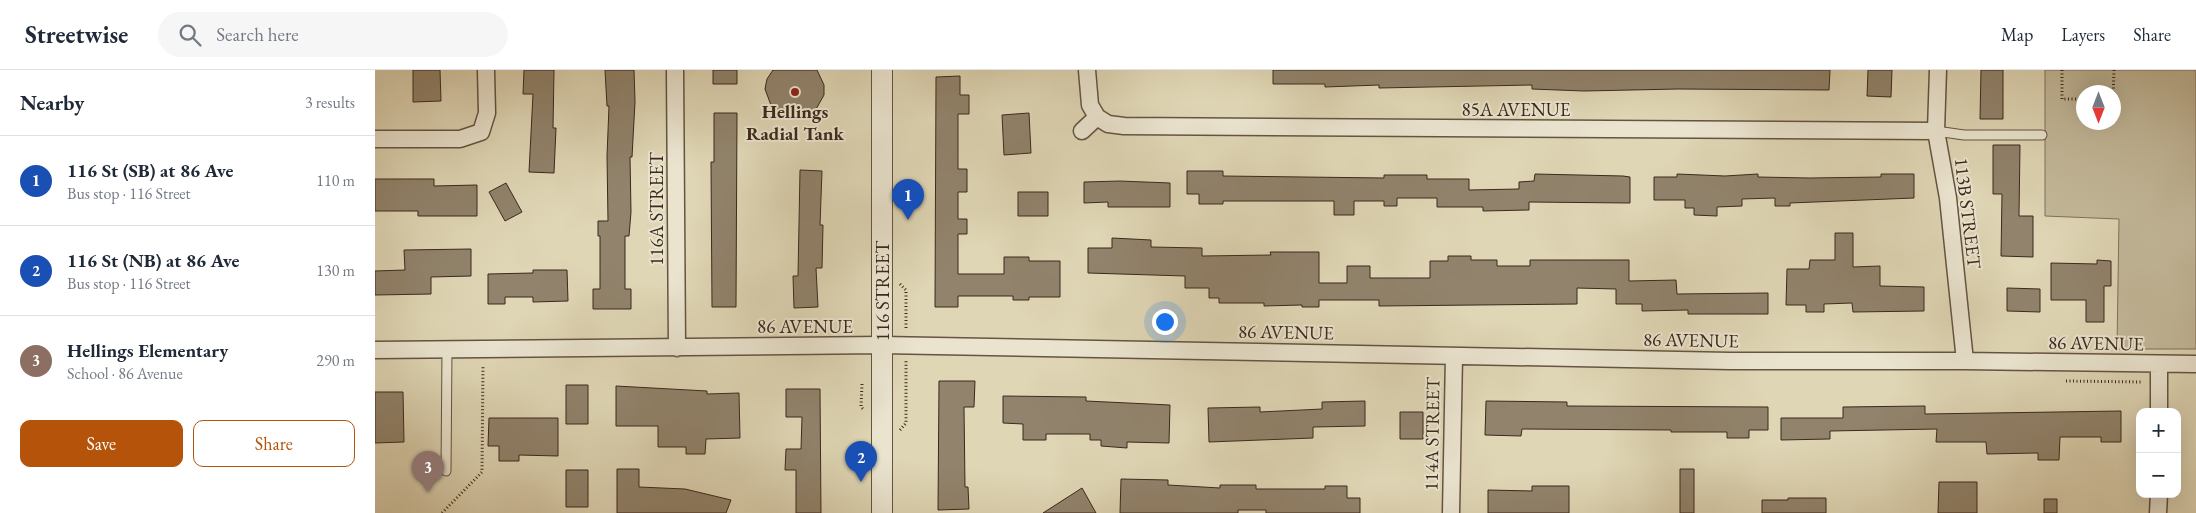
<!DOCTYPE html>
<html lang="en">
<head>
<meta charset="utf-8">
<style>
	body { margin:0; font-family:"EB Garamond",serif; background:#f6f6f7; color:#1f2937 }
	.controls { position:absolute; right:15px; bottom:15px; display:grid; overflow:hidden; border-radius:10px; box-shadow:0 5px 20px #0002 }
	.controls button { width:45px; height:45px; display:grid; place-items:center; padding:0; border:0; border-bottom:1px solid #e0e1e3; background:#fff; color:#1f2937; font:25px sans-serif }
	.compass { position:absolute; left:1701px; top:15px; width:45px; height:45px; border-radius:50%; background:#fff; box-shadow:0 5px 20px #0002; rotate:180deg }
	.you { position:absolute; left:789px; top:251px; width:18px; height:18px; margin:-12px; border:4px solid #fff; border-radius:50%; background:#1a73e8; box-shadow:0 0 0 8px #1a73e833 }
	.badge { display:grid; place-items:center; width:32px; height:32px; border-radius:50%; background:#b45309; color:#fff; font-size:16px; font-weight:700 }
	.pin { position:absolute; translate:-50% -41px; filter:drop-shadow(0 1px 2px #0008) }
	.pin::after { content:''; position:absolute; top:26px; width:18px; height:15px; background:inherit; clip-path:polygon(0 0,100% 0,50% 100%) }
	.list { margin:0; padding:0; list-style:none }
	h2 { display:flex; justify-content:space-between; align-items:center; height:65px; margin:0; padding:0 20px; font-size:21px }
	h2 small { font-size:16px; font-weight:400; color:#747a83 }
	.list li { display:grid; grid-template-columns:32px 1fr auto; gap:15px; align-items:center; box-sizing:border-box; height:90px; padding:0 20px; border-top:1px solid #e0e1e3 }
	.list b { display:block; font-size:19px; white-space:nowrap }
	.list p { margin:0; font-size:16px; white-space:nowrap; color:#747a83 }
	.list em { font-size:16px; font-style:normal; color:#747a83 }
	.actions { display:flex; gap:10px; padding:15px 20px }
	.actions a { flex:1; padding:11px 0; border:1px solid #b45309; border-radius:10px; text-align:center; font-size:18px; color:#b45309 }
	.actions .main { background:#b45309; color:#fff }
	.icon { flex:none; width:28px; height:28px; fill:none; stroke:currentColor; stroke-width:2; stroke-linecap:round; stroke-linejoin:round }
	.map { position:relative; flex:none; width:1821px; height:443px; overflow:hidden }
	header { display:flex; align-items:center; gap:30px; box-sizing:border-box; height:70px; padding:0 25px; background:#fff; border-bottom:1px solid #e0e1e3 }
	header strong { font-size:24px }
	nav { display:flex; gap:28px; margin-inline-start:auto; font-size:18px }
	.search { width:350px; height:45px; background:#f6f6f7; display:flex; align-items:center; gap:12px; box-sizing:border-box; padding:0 18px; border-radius:28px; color:#747a83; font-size:19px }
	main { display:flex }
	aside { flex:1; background:#fff }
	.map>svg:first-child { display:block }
	.green { fill:#c3b99b; stroke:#80715c; fill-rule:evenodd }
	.building { fill:#91836c; stroke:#3c291c }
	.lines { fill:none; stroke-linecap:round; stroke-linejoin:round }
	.service-casing { stroke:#655442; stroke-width:11 }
	.minor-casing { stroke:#655442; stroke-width:19 }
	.tertiary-casing { stroke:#655442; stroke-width:22 }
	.path { stroke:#3c291c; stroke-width:3; stroke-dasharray:1 2.5; stroke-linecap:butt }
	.service { stroke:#eae4cf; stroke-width:9 }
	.minor { stroke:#eae4cf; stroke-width:16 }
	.tertiary { stroke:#eae4cf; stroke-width:20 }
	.poi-dot { fill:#8f2418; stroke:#eae4cf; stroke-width:2 }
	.labels { text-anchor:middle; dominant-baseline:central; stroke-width:4; stroke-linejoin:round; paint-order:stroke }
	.street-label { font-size:19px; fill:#3c291c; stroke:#eae4cf }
	.poi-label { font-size:19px; font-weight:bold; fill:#3c291c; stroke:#eae4cf }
</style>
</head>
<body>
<header>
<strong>Streetwise</strong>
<div class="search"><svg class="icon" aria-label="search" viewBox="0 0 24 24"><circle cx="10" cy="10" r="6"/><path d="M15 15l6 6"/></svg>Search here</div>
<nav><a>Map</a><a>Layers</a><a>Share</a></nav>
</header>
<main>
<aside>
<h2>Nearby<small>3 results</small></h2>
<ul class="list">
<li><span class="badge" style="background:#1a4fb4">1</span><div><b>116 St (SB) at 86 Ave</b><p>Bus stop · 116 Street</p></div><em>110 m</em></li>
<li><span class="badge" style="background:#1a4fb4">2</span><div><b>116 St (NB) at 86 Ave</b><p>Bus stop · 116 Street</p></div><em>130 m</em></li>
<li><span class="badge" style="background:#8d6e63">3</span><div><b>Hellings Elementary</b><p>School · 86 Avenue</p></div><em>290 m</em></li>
</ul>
<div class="actions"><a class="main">Save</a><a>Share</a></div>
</aside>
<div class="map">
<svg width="1821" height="443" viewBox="0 0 1821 443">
	<rect width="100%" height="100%" fill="#dfd6b5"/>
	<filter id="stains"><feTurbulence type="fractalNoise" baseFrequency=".004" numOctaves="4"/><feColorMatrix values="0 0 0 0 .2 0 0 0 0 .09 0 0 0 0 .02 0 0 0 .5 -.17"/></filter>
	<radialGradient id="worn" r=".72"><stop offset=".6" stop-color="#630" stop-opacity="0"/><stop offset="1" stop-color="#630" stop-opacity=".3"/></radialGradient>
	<path class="green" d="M1670,0H1821V279H1742L1744,149L1670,146ZM1708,22H1738V52H1708Z"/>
	<path class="building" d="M38,0H65L66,31L38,32Z
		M149,0H179L178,58H181L179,103L154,102L158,24H148Z
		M230,0H259L260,32L257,87H255L256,142L254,166H250V219H256V239H218V219H225V166H223V151H233L232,86L234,36H232Z
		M338,0H362V14H338Z
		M398,0H442L449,15V25L440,41L423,49H413L404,45L397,38L390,19L392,9Z
		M898,0H1455L1454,20L1303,19L1209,21L1157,19V15L1004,18V15L950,17V14H898Z
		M1493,0H1517L1516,27L1492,26Z
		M1606,0H1628V49H1605Z
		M585,6V25H594V44H583V99H592V122H583V149H592V164H583V204H629V187H654V191H685V227H654V230H638V226H583V237H560L561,7Z
		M339,43H362L361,237H337L336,92H339Z
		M654,43L656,83L629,85L627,45Z
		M1618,75H1645L1644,146H1658V187L1626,186L1627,124H1618Z
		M425,100L447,101L445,155H448L447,198H441L443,237L419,238L418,206H423Z
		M812,101H848V106L1009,108V105H1052V109H1094V120L1144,119V112L1159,111L1160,104L1248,106L1255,107V133L1154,132V140L1108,141V137H1062V128H1022V136H1009V131H979V145H959V131H848V134H824V124H812Z
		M1302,104L1350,106L1383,104V107L1435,108L1506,107V104H1539V128L1415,133V136H1400V128L1367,129V136L1342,137V146L1319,145V138H1310V130H1279V107H1302Z
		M0,109H59V116L102,115V146H43V141H0Z
		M745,111L795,113V137H733V132L709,133V112Z
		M131,113L147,142L130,151L114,122Z
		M643,122H673V146H643Z
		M1460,163H1478V197L1505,196V216L1549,217V241L1478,242L1477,233L1449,234V242H1431V235H1411L1412,199H1434L1435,190H1460Z
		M737,168L776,170V177L827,178V186L896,185L895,182H944V213H972V196H995V208H1055V191H1073V186H1096V190H1122V196H1155V190H1254V211L1301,210L1302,224L1393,223V244H1313V240L1267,241V234H1241V219L1202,218V234L1004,236V230H944V237H927V235L889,236V233H844V228H834V218H810V206L713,203V178H737Z
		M96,179V206L56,207V224L0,225V201L30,200L29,180Z
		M1722,190L1736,191V216H1729V252H1711V230H1676V193L1722,194Z
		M158,200H192L193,231L158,232V227H130V234H113V204L158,203Z
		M1632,218L1665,219V242L1632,241Z
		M564,311H600L599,337H589L590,417H593L594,439L563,440Z
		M191,315H213V354H191Z
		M241,316L332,321V324L364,323L365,368L331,369L330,384H311V377H283V356H241Z
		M411,319H445L446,443H421V400H410L411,379H426L427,347H411Z
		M0,322H28L29,372L0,373Z
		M628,326L711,327V331L795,335L794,373L752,372V378L726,376V370H715V364H671V370H648V354L628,353Z
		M990,331V356L938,357V368L834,372L833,338L885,337V342L947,339V332Z
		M1111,331L1192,332V336L1393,337V360H1374V368H1352V362H1296V360L1147,359L1146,366L1110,365Z
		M1550,336V344L1746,341V372H1726V367H1685L1684,390H1663V383L1612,384L1611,372H1561L1562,359L1455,361V369L1406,370V348H1468V337Z
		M1025,342H1048V369H1025Z
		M114,348H183V386L144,385V391H124V376H113Z
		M242,399H264V417L310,419L356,430L351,443H242Z
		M1305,399H1319V443H1305Z
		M191,400H213V437H191Z
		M746,409L793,410V415L845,418V415H881V419H950V416H972V428H985V443H891V440H863V443H745Z
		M1564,412H1602V443H1563Z
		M1157,416H1194V443H1113V420L1157,421Z
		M707,418L721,443H668Z
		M1413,428H1451V443H1387V430H1413Z
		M1669,429H1682V443H1669Z"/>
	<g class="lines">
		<g class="service-casing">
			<path id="service" d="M1561,61L1589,65H1667
				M71,401L72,280"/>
		</g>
		<g class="minor-casing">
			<path id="minor" d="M300,0L302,278
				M1563,0L1561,61L1573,128L1590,291
				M722,47L733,54L749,56L1561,61
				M707,61L722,47L715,35L712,0
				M0,69H85L106,62L112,43L111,0
				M0,280L507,275L1355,291H1590L1821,294
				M1784,294V342
				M1076,443L1079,286
				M1783,443L1784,424"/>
		</g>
		<g class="tertiary-casing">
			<path id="tertiary" d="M507,443V0"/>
		</g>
		<path class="path" d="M1687,0V29H1708
			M1738,29L1739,0
			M525,214L531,220V260
			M1691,311L1768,312
			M487,314L486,337L488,339
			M525,360L531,353V291
			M67,443L107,402L108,296"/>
		<use href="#service" class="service"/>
		<use href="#minor" class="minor"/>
		<use href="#tertiary" class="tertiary"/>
	</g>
	<circle class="poi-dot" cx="420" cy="22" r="5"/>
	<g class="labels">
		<g class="street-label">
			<text x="1141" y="39">85A AVENUE</text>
			<text transform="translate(281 139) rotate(-90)">116A STREET</text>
			<text transform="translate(1593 143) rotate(83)">113B STREET</text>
			<text transform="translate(507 221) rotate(-90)">116 STREET</text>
			<text x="430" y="256">86 AVENUE</text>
			<text transform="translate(911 262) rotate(1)">86 AVENUE</text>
			<text transform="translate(1316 270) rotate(1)">86 AVENUE</text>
			<text transform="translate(1721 273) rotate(1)">86 AVENUE</text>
			<text transform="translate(1057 364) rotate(-89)">114A STREET</text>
		</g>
		<g class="poi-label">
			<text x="420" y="41">Hellings<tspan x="420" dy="22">Radial Tank</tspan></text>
		</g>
	</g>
	<rect width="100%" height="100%" filter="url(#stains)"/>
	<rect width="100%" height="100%" fill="url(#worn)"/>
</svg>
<div class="controls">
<button>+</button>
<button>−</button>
</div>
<svg class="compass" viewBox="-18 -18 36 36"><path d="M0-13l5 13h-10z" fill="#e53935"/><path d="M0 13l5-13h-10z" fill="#747a83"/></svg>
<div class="you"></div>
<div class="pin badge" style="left:533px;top:150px;background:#1a4fb4">1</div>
<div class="pin badge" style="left:486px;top:412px;background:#1a4fb4">2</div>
<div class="pin badge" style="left:53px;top:422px;background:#8d6e63">3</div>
</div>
</main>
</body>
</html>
